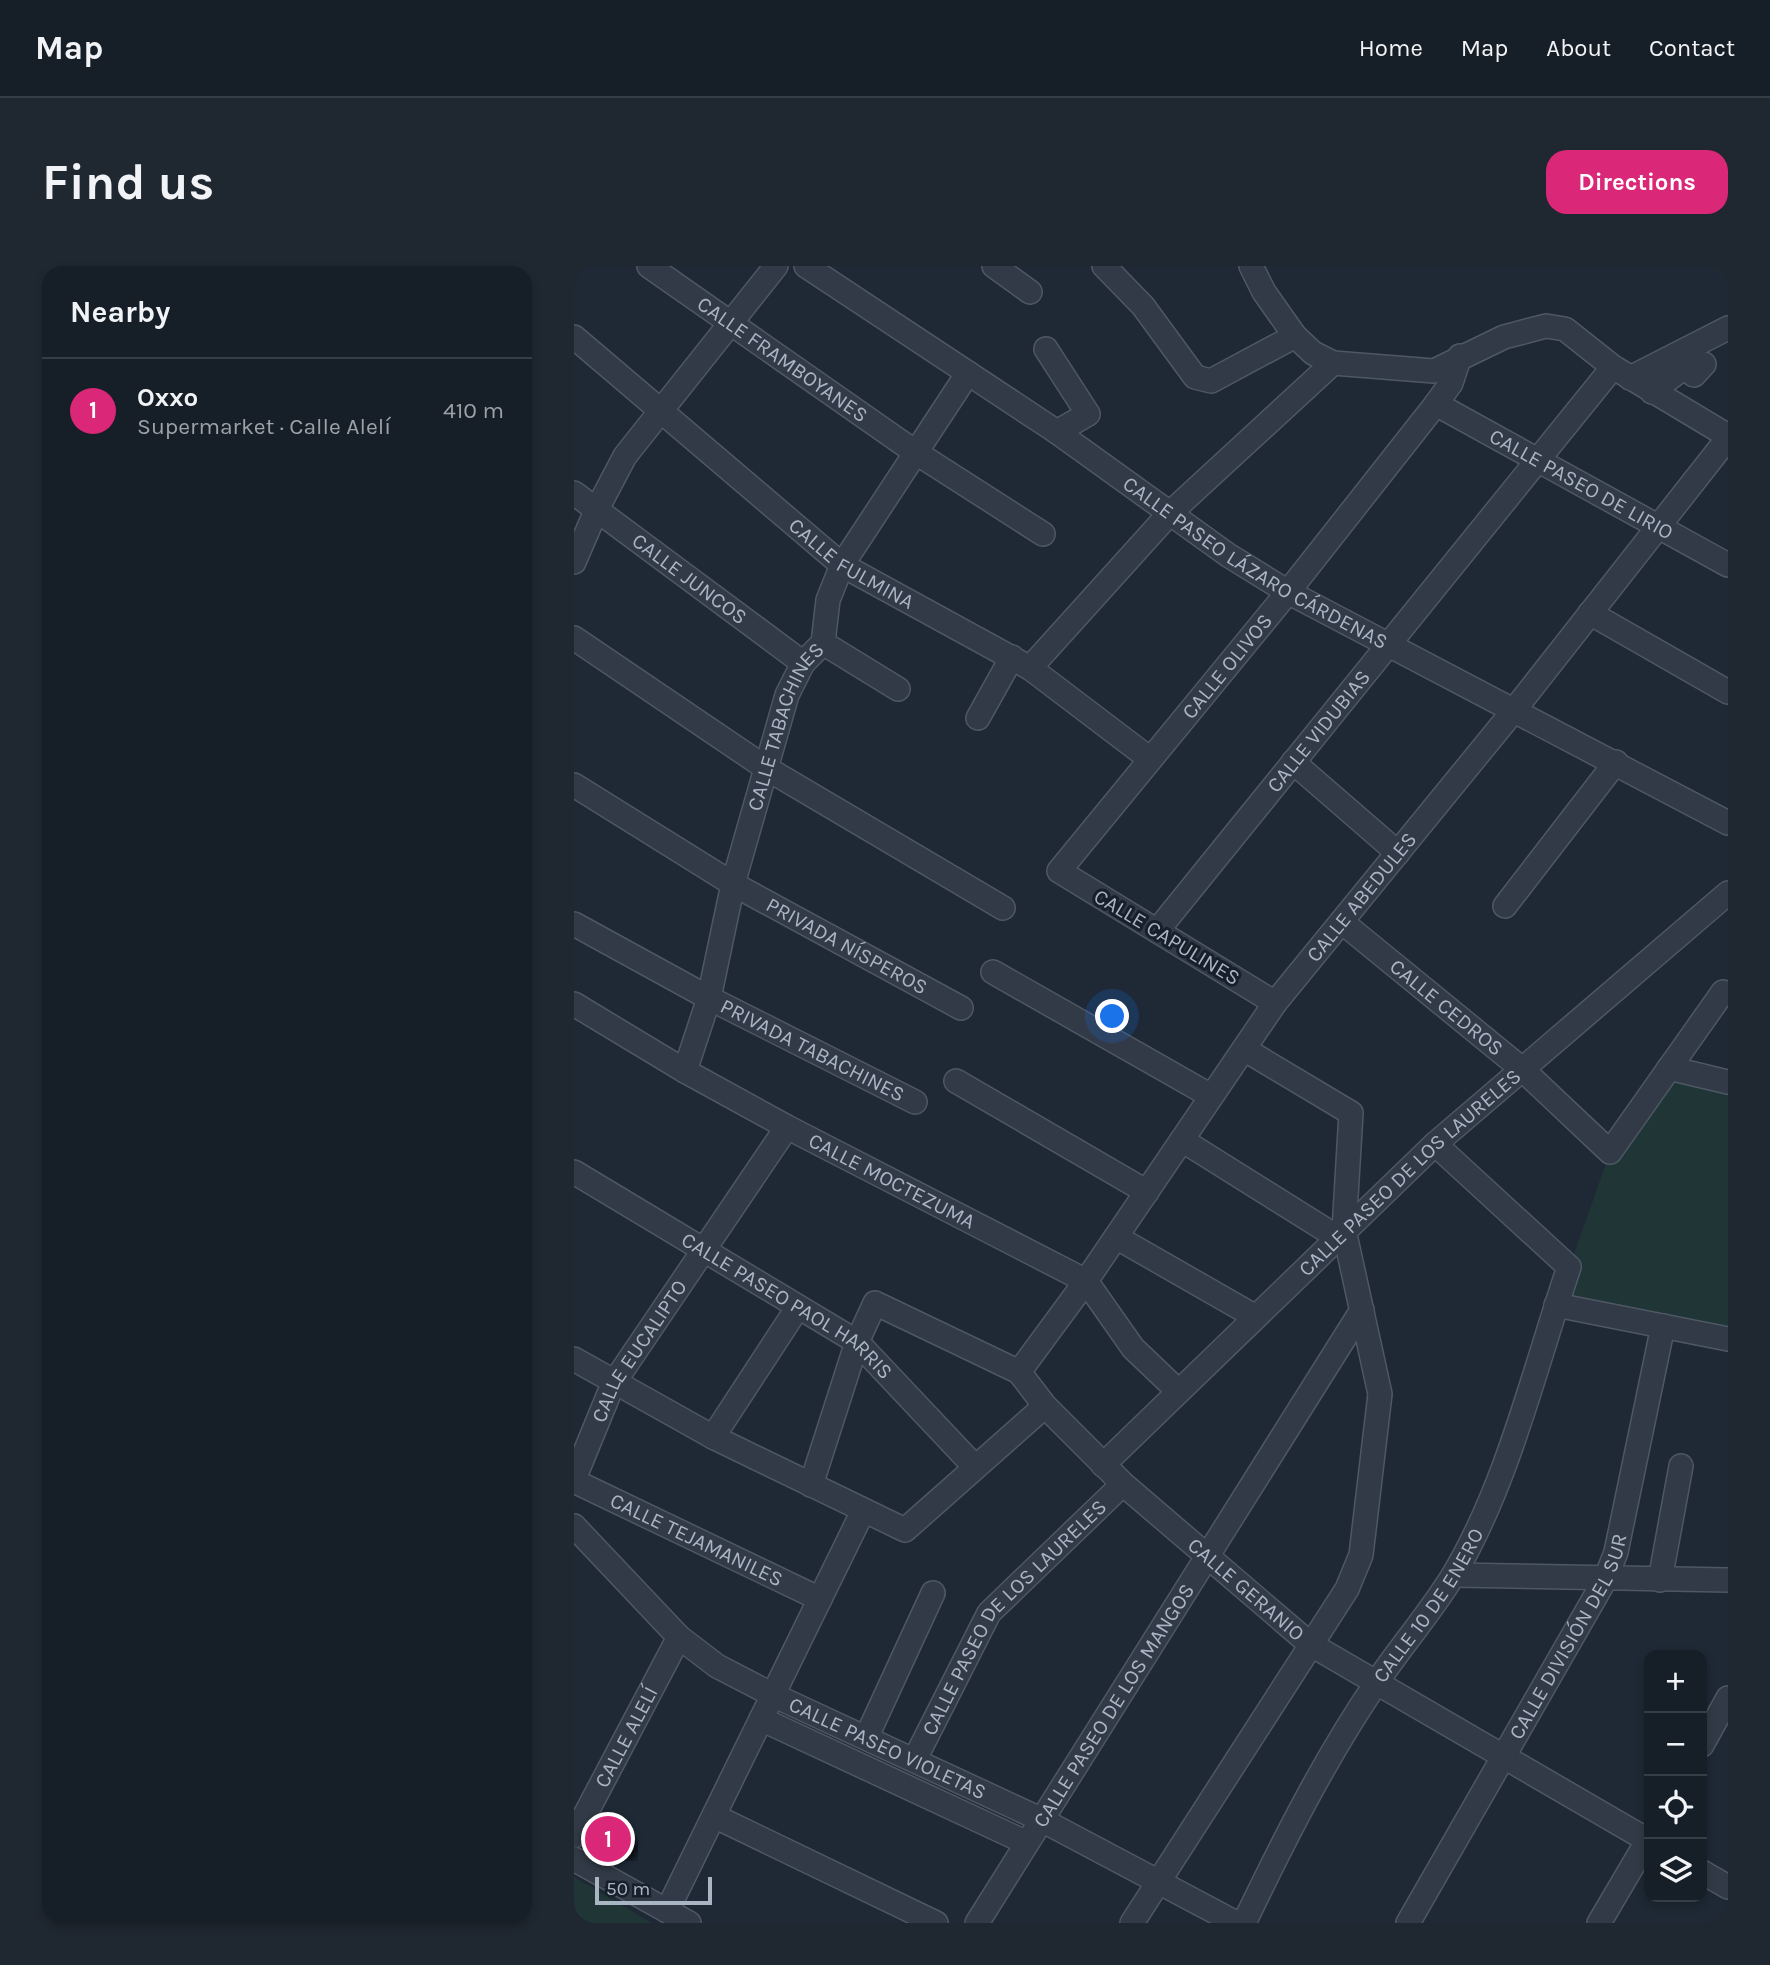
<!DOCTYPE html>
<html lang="en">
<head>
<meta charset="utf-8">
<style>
	body { margin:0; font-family:Karla,sans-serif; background:#1f2730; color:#f1f3f6 }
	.controls { position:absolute; right:21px; bottom:21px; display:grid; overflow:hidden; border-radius:14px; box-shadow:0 4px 10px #0003 }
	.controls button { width:63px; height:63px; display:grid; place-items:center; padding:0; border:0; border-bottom:2px solid #353d45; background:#161f28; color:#f1f3f6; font:35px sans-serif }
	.scale { position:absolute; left:21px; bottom:18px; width:117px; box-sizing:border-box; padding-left:7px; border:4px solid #aab5c4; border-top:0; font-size:19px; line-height:24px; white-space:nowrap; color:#aab5c4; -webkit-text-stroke:5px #171f2a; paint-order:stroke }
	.you { position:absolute; left:539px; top:751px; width:24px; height:24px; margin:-18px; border:5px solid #fff; border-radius:50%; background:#1a73e8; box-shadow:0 0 0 10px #1a73e833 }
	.badge { display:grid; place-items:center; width:46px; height:46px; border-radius:50%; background:#db2777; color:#fff; font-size:23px; font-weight:700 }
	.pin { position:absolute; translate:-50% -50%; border:4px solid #fff; box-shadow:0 2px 7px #0006 }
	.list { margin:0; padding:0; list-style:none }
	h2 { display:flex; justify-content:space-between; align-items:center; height:91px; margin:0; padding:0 28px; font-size:30px }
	h2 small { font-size:23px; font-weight:400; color:#9ea2a8 }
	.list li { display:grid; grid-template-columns:46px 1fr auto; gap:21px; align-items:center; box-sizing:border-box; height:105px; padding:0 28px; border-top:2px solid #353d45 }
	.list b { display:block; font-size:26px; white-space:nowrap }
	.list p { margin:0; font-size:23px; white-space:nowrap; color:#9ea2a8 }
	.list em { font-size:23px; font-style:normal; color:#9ea2a8 }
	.icon { flex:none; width:38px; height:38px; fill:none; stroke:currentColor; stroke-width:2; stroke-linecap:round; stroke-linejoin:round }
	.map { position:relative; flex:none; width:1154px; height:1657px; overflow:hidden; border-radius:21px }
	header { display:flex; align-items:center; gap:42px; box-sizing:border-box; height:98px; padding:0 35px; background:#161f28; border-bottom:2px solid #353d45 }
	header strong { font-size:33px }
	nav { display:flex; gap:38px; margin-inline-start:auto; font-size:24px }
	.intro { display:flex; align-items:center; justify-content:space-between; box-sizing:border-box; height:168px; padding:0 42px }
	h1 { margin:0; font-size:49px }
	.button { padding:18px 32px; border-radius:21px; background:#db2777; color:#fff; font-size:24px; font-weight:700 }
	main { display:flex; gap:42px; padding:0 42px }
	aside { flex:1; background:#161f28; border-radius:21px; box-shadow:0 4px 10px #0003 }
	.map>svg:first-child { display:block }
	.green { fill:#1f3536 }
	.building { fill:#404e5e; stroke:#19212c; stroke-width:2; filter:url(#shadow) }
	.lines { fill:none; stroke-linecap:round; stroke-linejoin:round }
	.minor-casing { stroke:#4e5864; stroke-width:26 }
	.minor { stroke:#313a46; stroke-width:23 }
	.labels { text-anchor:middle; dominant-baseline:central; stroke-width:6; stroke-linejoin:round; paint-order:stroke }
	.street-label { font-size:21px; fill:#aab5c4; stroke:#171f2a }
</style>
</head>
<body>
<header>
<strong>Map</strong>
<nav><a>Home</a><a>Map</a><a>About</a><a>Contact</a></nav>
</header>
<div class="intro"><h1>Find us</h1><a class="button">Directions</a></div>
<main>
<aside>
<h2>Nearby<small></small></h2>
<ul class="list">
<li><span class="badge">1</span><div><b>Oxxo</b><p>Supermarket · Calle Alelí</p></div><em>410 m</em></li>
</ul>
</aside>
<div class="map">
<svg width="1154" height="1657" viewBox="0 0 1154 1657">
	<defs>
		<filter id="shadow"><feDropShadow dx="8" dy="4.5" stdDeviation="3.5" flood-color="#0009"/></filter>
	</defs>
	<rect width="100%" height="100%" fill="#1e2935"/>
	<path class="green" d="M1087,813L1154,828V1073L982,1039L1036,886Z
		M0,1611L78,1657H0Z"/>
	<path class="building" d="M18,1552L59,1574L50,1591L9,1570Z"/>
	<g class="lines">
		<g class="minor-casing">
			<g id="minor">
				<path id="s1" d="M75,0L341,186L469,268"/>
				<path id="s2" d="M232,0L483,166L654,289L714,326L1154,557"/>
				<path d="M420,0L456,26"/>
				<path d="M530,0L569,40L621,111L637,115L721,70"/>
				<path d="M677,0L690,26L721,70L739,87L759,97L860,105L930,71L972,60L991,63L1039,101L1154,170"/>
				<path id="s3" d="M0,71L268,299L456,402L576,493"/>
				<path d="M472,83L514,148L483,166"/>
				<path d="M1056,112L1154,62"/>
				<path d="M1078,126L1110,101L1120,109L1130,98"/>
				<path id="s4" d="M862,138L1154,299"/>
				<path id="s5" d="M0,227L229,397"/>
				<path d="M0,296L22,245L51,190L202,0"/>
				<path d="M1016,347L1154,426"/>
				<path d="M0,372L192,502L429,642"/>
				<path d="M249,377L324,423"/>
				<path d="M456,402L595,248L759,97"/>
				<path d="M404,452L438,391"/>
				<path d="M719,496L824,587"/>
				<path id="s6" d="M0,519L159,618L387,742"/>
				<path d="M931,640L1042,496"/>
				<path id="s7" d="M768,656L948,803L1036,886L1149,726"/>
				<path id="s8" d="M0,658L135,732L341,836"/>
				<path id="s9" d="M583,665L1039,101"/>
				<path d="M419,706L637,830"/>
				<path id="s10" d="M701,737L485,605L714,326L862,138L877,117L886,90"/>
				<path id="s11" d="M0,738L111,805L213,861L512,1015L559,1082L604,1125"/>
				<path d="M1095,802L1154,816"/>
				<path id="s12" d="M111,805L135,732L159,618L213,429L229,397L249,377L254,334L268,299L394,107"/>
				<path d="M382,815L573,926"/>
				<path d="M608,874L763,971"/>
				<path id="s13" d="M0,906L283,1076L401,1201"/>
				<path d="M542,971L680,1050"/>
				<path d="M982,1039L1154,1073"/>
				<path d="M0,1093L139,1171L331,1264L471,1140"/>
				<path id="s14" d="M445,1106L512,1015L701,737L941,443L1154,172"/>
				<path d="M139,1171L224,1041"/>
				<path id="s15" d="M529,1199L861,878L1154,627"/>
				<path id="s16" d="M0,1213L39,1118L213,861"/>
				<path id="s17" d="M0,1215L246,1333"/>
				<path id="s18" d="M237,1219L283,1076L301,1037L445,1106L471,1140L549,1218L736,1378L1075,1575"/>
				<path id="s19" d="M0,1260L105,1371L143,1400L199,1429L466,1553L662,1657"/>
				<path d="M880,1309L1154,1314"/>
				<path d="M1086,1314L1107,1200"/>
				<path d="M187,1453L451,1576"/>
				<path d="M293,1470L359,1327"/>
				<path d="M1128,1479L1154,1432"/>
				<path id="s20" d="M341,1493L415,1347L549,1218"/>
				<path d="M140,1550L362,1657"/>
				<path id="s21" d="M0,1570L105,1371"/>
				<path d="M0,1593L115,1657"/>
				<path d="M1128,1606L1154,1621"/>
				<path d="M93,1645L289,1245"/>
				<path id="s22" d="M403,1657L788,1044"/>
				<path d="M558,1657L773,1323L787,1289L806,1128L770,964L777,847L670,783"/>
				<path id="s23" d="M670,1657C710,1574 751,1492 803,1416C827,1380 857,1346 880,1308C934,1217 961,1101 995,1001L861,878"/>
				<path id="s24" d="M834,1657L1032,1312L1042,1286L1089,1060"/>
				<path d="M1025,1657L1075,1572"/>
			</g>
		</g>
		<use href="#minor" class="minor"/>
	</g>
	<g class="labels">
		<g class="street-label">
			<text stroke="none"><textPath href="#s1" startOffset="163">CALLE FRAMBOYANES</textPath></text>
			<text stroke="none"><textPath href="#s4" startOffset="166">CALLE PASEO DE LIRIO</textPath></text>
			<text stroke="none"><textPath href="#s3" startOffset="359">CALLE FULMINA</textPath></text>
			<text stroke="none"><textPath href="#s2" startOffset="539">CALLE PASEO LÁZARO CÁRDENAS</textPath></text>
			<text stroke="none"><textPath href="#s5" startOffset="144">CALLE JUNCOS</textPath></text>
			<text stroke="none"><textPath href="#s10" startOffset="518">CALLE OLIVOS</textPath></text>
			<text stroke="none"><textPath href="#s12" startOffset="360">CALLE TABACHINES</textPath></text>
			<text stroke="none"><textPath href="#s9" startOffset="257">CALLE VIDUBIAS</textPath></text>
			<text stroke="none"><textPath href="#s14" startOffset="586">CALLE ABEDULES</textPath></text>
			<text transform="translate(593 671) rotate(31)">CALLE CAPULINES</text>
			<text stroke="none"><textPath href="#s6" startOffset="317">PRIVADA NÍSPEROS</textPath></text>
			<text stroke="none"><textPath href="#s7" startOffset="135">CALLE CEDROS</textPath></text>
			<text stroke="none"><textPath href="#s8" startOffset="270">PRIVADA TABACHINES</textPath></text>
			<text stroke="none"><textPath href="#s15" startOffset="424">CALLE PASEO DE LOS LAURELES</textPath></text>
			<text stroke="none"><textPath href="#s11" startOffset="364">CALLE MOCTEZUMA</textPath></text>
			<text stroke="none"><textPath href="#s13" startOffset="252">CALLE PASEO PAOL HARRIS</textPath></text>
			<text stroke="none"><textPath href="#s16" startOffset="144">CALLE EUCALIPTO</textPath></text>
			<text stroke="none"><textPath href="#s17" startOffset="136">CALLE TEJAMANILES</textPath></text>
			<text stroke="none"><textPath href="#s18" startOffset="668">CALLE GERANIO</textPath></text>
			<text stroke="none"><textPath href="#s23" startOffset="368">CALLE 10 DE ENERO</textPath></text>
			<text stroke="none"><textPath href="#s20" startOffset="175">CALLE PASEO DE LOS LAURELES</textPath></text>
			<text stroke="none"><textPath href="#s24" startOffset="329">CALLE DIVISIÓN DEL SUR</textPath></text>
			<text stroke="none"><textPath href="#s22" startOffset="257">CALLE PASEO DE LOS MANGOS</textPath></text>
			<text stroke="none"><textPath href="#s21" startOffset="112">CALLE ALELÍ</textPath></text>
			<text stroke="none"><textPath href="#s19" startOffset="390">CALLE PASEO VIOLETAS</textPath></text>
		</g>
	</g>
</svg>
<div class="controls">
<button>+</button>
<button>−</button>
<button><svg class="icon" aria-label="locate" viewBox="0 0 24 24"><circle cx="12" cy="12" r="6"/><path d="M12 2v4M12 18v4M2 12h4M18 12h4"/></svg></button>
<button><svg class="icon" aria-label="layers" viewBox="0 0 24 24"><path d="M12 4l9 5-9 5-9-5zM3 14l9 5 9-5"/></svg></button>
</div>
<div class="scale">50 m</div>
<div class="you"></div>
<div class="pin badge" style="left:34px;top:1573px">1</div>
</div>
</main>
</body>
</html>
